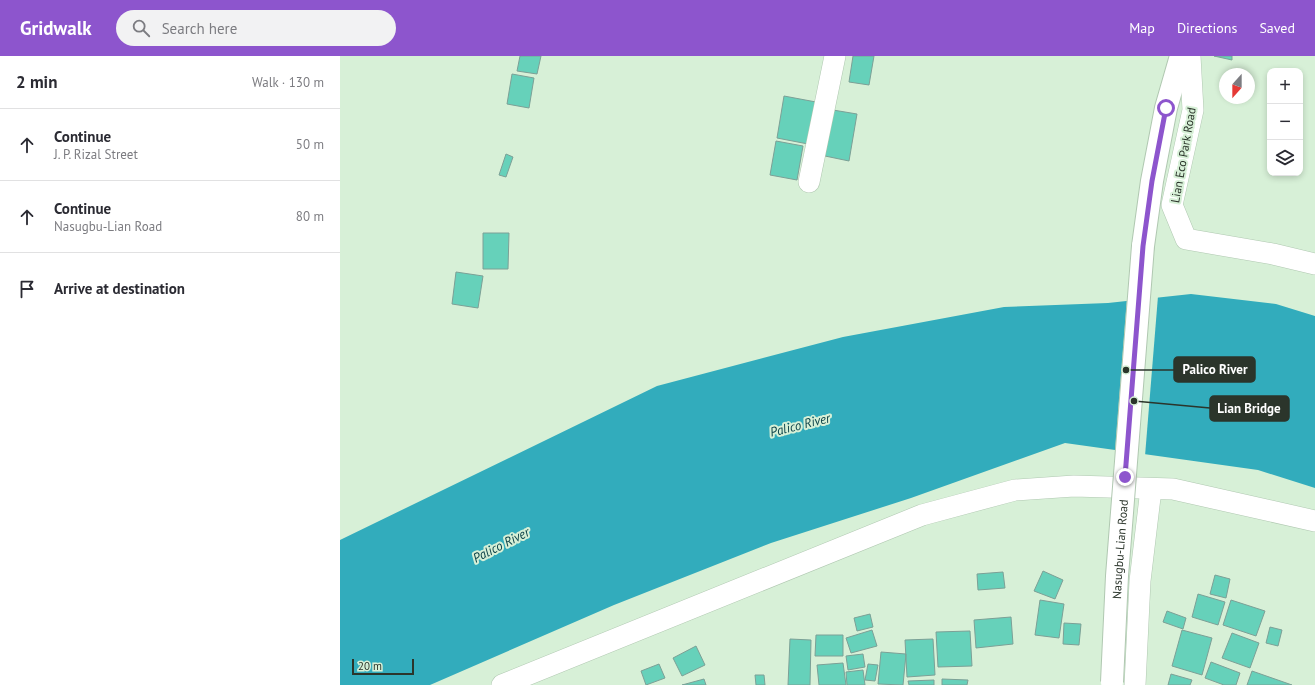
<!DOCTYPE html>
<html lang="en">
<head>
<meta charset="utf-8">
<style>
	body { margin:0; font-family:"PT Sans",sans-serif; background:#f2f2f3; color:#2b2b33 }
	.controls { position:absolute; right:12px; top:12px; display:grid; overflow:hidden; border-radius:8px; box-shadow:0 2px 6px #0003 }
	.controls button { width:36px; height:36px; display:grid; place-items:center; padding:0; border:0; border-bottom:1px solid #e1e1e2; background:#fff; color:#2b2b33; font:20px sans-serif }
	.compass { position:absolute; left:879px; top:12px; width:36px; height:36px; border-radius:50%; background:#fff; box-shadow:0 2px 6px #0003; rotate:201deg }
	.scale { position:absolute; left:12px; bottom:10px; width:62px; box-sizing:border-box; padding-left:4px; border:2px solid #2b352b; border-top:0; font-size:11px; line-height:14px; white-space:nowrap; color:#2b352b; -webkit-text-stroke:3px #d7f0d7; paint-order:stroke }
	.stop { position:absolute; width:12px; height:12px; margin:-9px; border:3px solid #8d55cd; border-radius:50%; background:#fff }
	.stop.end { background:#8d55cd; border-color:#fff; box-shadow:0 1px 4px #0008 }
	.list { margin:0; padding:0; list-style:none }
	h2 { display:flex; justify-content:space-between; align-items:center; height:52px; margin:0; padding:0 16px; font-size:17px }
	h2 small { font-size:13px; font-weight:400; color:#7c7c81 }
	.list li { display:grid; grid-template-columns:26px 1fr auto; gap:12px; align-items:center; box-sizing:border-box; height:72px; padding:0 16px; border-top:1px solid #e1e1e2 }
	.list b { display:block; font-size:15px; white-space:nowrap }
	.list p { margin:0; font-size:13px; white-space:nowrap; color:#7c7c81 }
	.list em { font-size:13px; font-style:normal; color:#7c7c81 }
	.icon { flex:none; width:22px; height:22px; fill:none; stroke:currentColor; stroke-width:2; stroke-linecap:round; stroke-linejoin:round }
	.map { position:relative; flex:none; width:975px; height:629px; overflow:hidden }
	header { display:flex; align-items:center; gap:24px; box-sizing:border-box; height:56px; padding:0 20px; background:#8d55cd; color:#fff }
	header strong { font-size:19px }
	nav { display:flex; gap:22px; margin-inline-start:auto; font-size:14px }
	.search { width:280px; height:36px; background:#f2f2f3; display:flex; align-items:center; gap:10px; box-sizing:border-box; padding:0 14px; border-radius:22px; color:#7c7c81; font-size:15px }
	main { display:flex }
	aside { flex:1; background:#fff }
	.map>svg:first-child { display:block }
	.water { fill:#32acbc }
	.pier { fill:#d7f0d7 }
	.building { fill:#66d1ba; stroke:#7ca096 }
	.lines { fill:none; stroke-linecap:round; stroke-linejoin:round }
	.minor-casing { stroke:#b0c8b1; stroke-width:22 }
	.major-casing { stroke:#b0c8b1; stroke-width:24 }
	.minor { stroke:#fff; stroke-width:21 }
	.major { stroke:#fff; stroke-width:22 }
	.major-bridge-casing { stroke:#b0c8b1; stroke-width:24; stroke-linecap:butt }
	.major-bridge { stroke:#fff; stroke-width:22 }
	.route { stroke:#8d55cd; stroke-width:5 }
	.labels { text-anchor:middle; dominant-baseline:central; stroke-width:4; stroke-linejoin:round; paint-order:stroke }
	.street-label { font-size:12px; fill:#2b352b; stroke:#d7f0d7 }
	.water-label { font-size:13px; font-style:italic; fill:#0e434a; stroke:#d7f0d7 }
	.leader { fill:none; stroke:#2b352b; stroke-width:1.5 }
	.callout-dot { fill:#2b352b; stroke:#d7f0d7; stroke-width:1.5 }
	.callout { fill:#2b352b; stroke:#2b352b; stroke-width:1.5 }
	.callout-label { font-size:13px; text-anchor:middle; font-weight:bold; fill:#fff }
</style>
</head>
<body>
<header>
<strong>Gridwalk</strong>
<div class="search"><svg class="icon" aria-label="search" viewBox="0 0 24 24"><circle cx="10" cy="10" r="6"/><path d="M15 15l6 6"/></svg>Search here</div>
<nav><a>Map</a><a>Directions</a><a>Saved</a></nav>
</header>
<main>
<aside>
<h2>2 min<small>Walk · 130 m</small></h2>
<ul class="list">
<li><svg class="icon" aria-label="ahead" viewBox="0 0 24 24"><path d="M12 20V5M6 11l6-6 6 6"/></svg><div><b>Continue</b><p>J. P. Rizal Street</p></div><em>50 m</em></li>
<li><svg class="icon" aria-label="ahead" viewBox="0 0 24 24"><path d="M12 20V5M6 11l6-6 6 6"/></svg><div><b>Continue</b><p>Nasugbu-Lian Road</p></div><em>80 m</em></li>
<li><svg class="icon" aria-label="arrive" viewBox="0 0 24 24"><path d="M6 21V4h12l-3 4 3 4H6"/></svg><div><b>Arrive at destination</b></div></li>
</ul>
</aside>
<div class="map">
<svg width="975" height="629" viewBox="0 0 975 629">
	<rect width="100%" height="100%" fill="#d7f0d7"/>
	<path class="water" d="M851,238L936,248L975,260V432L918,414L725,387L571,442L431,487L274,549L90,629H0V484L317,330L503,281L664,251L768,247Z"/>
	<path class="pier" d="M818,240L805,400L775,396L787,243Z"/>
	<path class="building" d="M180,0H201L197,18L177,15Z
		M513,0H534L529,29L509,26Z
		M874,0H892V4Z
		M172,18L194,22L189,52L167,48Z
		M444,40L476,46L468,88L437,82Z
		M493,54L517,58L509,105L485,100Z
		M436,85L463,90L457,124L430,119Z
		M166,98L173,101L166,121L159,119Z
		M143,177H169L168,213H143Z
		M116,216L143,220L138,252L112,248Z
		M703,515L723,524L715,543L694,535Z
		M663,516L665,532L638,534L637,518Z
		M875,519L890,523L886,542L870,538Z
		M858,538L885,546L878,569L852,561Z
		M700,544L724,548L719,582L695,579Z
		M891,544L925,555L916,580L883,569Z
		M827,555L846,562L843,573L823,566Z
		M530,558L533,571L517,575L514,562Z
		M671,561L673,588L636,592L634,564Z
		M724,567L741,568L739,589L723,588Z
		M930,571L942,574L938,590L926,587Z
		M532,574L537,590L511,597L506,582Z
		M842,574L872,582L862,619L832,610Z
		M630,575L632,610L598,611L596,576Z
		M892,577L919,587L910,612L882,602Z
		M476,579H503V600H475Z
		M450,583L471,584L470,629H448Z
		M593,583L595,619L567,621L565,584Z
		M356,590L365,609L342,620L333,602Z
		M541,596L566,598L563,629L538,628Z
		M523,598L525,611L508,614L506,600Z
		M871,606L900,617L896,629H884L865,622Z
		M503,607L506,629H479L477,609Z
		M319,608L325,622L306,629L301,615Z
		M528,608L538,609L535,625L525,624Z
		M523,614L525,629H507L506,616Z
		M912,615L952,629H907Z
		M831,618L852,624L850,629H828Z
		M415,619H424L425,629H416Z
		M364,623L366,629H342Z
		M602,623L628,624L627,629H602Z
		M594,624V629H569L568,625Z"/>
	<g class="lines">
		<g class="minor-casing">
			<path id="minor" d="M850,0L853,54L832,149L846,183L933,198L975,208
				M469,126L495,0
				M162,629L582,459L675,434L734,430L833,433L975,465
				M795,629L800,525L811,433"/>
		</g>
		<g class="major-casing">
			<path id="major" d="M803,190L812,125L826,52L841,0"/>
		</g>
		<use href="#minor" class="minor"/>
		<use href="#major" class="major"/>
		<g class="major-bridge-casing">
			<g id="major-bridge">
				<path id="s1" d="M772,626L777,520L803,190"/>
			</g>
		</g>
		<use href="#major-bridge" class="major-bridge"/>
	</g>
	<g class="lines">
		<path class="route" d="M785,421L803,190L812,125L826,52"/>
	</g>
	<g class="labels">
		<g class="street-label">
			<text transform="translate(843 99) rotate(-80)">Lian Eco Park Road</text>
			<text stroke="none"><textPath href="#s1" startOffset="133">Nasugbu-Lian Road</textPath></text>
		</g>
		<g class="water-label">
			<text transform="translate(460 369) rotate(-14)">Palico River</text>
			<text transform="translate(161 489) rotate(-27)">Palico River</text>
		</g>
	</g>
	<path class="leader" d="M786 314L834 314M794 345L870 352"/>
	<g class="callout-dot">
		<circle cx="786" cy="314" r="4"/>
		<circle cx="794" cy="345" r="4"/>
	</g>
	<g class="callout">
		<rect x="834" y="301" width="81" height="25" rx="4"/>
		<rect x="870" y="340" width="79" height="25" rx="4"/>
	</g>
	<g class="callout-label">
		<text x="875" y="318">Palico River</text>
		<text x="909" y="357">Lian Bridge</text>
	</g>
</svg>
<div class="controls">
<button>+</button>
<button>−</button>
<button><svg class="icon" aria-label="layers" viewBox="0 0 24 24"><path d="M12 4l9 5-9 5-9-5zM3 14l9 5 9-5"/></svg></button>
</div>
<svg class="compass" viewBox="-18 -18 36 36"><path d="M0-13l5 13h-10z" fill="#e53935"/><path d="M0 13l5-13h-10z" fill="#7c7c81"/></svg>
<div class="scale">20 m</div>
<div class="stop" style="left:826px;top:52px"></div>
<div class="stop end" style="left:785px;top:421px"></div>
</div>
</main>
</body>
</html>
